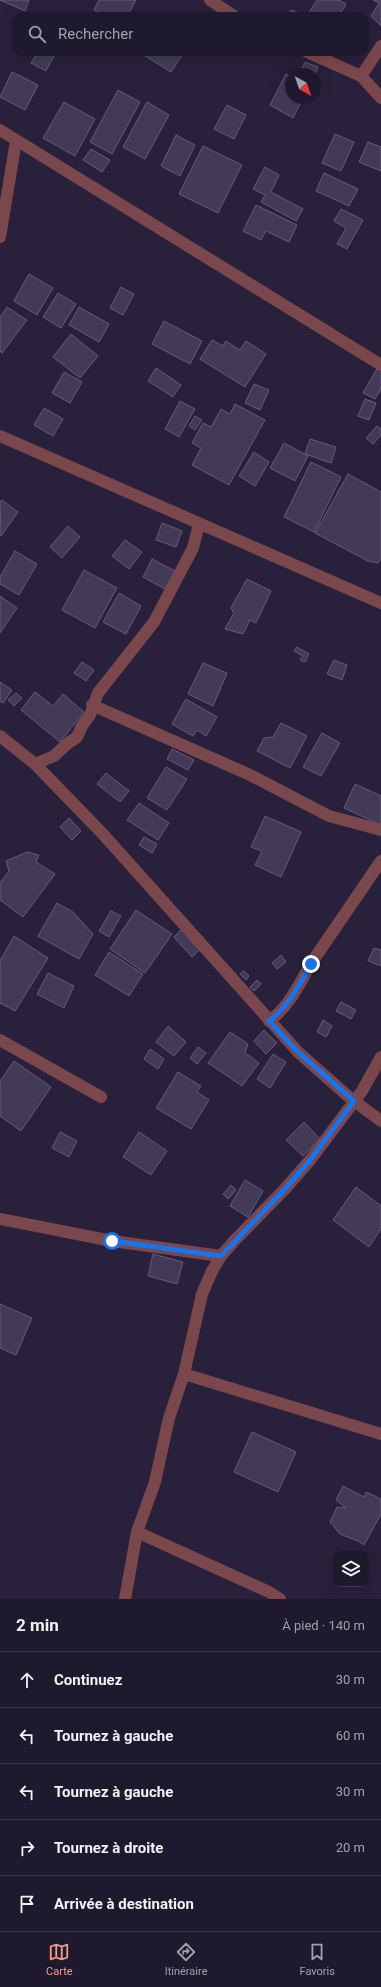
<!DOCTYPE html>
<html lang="fr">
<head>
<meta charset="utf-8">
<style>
	body { margin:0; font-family:Roboto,sans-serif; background:#272235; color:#f1f3f6 }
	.controls { position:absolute; right:12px; bottom:12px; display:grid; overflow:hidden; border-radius:8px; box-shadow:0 4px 16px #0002 }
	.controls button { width:36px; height:36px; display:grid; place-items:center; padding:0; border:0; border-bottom:1px solid #3c3849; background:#1f192d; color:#f1f3f6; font:20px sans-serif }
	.compass { position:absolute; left:285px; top:68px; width:36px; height:36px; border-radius:50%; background:#1f192d; box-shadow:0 4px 16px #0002; rotate:140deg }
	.stop { position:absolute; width:12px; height:12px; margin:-9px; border:3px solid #1a73e8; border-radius:50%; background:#fff }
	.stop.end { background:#1a73e8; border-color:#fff; box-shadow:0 1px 4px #0008 }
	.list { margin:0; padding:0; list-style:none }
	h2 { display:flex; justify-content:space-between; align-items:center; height:52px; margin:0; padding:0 16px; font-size:17px }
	h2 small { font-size:13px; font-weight:400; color:#a1a0aa }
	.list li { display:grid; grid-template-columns:26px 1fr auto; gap:12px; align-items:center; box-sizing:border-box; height:56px; padding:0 16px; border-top:1px solid #3c3849 }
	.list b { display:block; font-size:15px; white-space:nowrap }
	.list em { font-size:13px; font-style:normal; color:#a1a0aa }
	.icon { flex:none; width:22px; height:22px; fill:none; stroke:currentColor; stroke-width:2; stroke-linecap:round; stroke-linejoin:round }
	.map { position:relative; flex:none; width:381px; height:1599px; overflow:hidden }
	.search { position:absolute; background:#1f192d; box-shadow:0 4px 16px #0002; left:12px; right:12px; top:12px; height:44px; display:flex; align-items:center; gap:10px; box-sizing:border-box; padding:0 14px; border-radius:12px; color:#a1a0aa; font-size:15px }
	.sheet { height:332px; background:#1f192d }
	nav { display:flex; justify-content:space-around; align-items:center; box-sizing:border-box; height:56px; border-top:1px solid #3c3849; background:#1f192d; font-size:11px; color:#a1a0aa }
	nav a { display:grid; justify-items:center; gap:2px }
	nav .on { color:#f49e8a }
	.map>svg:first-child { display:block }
	.building { fill:#423a57; stroke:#635b7a }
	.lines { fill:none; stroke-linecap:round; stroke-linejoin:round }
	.minor { stroke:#7a484c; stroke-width:12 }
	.route { stroke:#1a73e8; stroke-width:5 }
</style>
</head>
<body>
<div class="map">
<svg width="381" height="1599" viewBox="0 0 381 1599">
	<rect width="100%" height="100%" fill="#29213c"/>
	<path class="building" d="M0,0H29L25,11Z
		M99,0H136L127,16H105L94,10Z
		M317,0H339L346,4L339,16H307Z
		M373,0H381V26L371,16L379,3Z
		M291,10L301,14V16H288Z
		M38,52H56L46,71L31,63Z
		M139,52H184L171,72Z
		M305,62L318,67L315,74H300Z
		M12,72L38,85L25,110L0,97Z
		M286,74L291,77V98H303L293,118L270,105Z
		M118,90L140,102L112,154L90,142Z
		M64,102L95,119L75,156L43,138Z
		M147,102L169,115L145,159L123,147Z
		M227,105L246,115L234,139L214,129Z
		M335,134L354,142L341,171L322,163Z
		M176,135L195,145L180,176L161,166Z
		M368,142L381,147V171L359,162Z
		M203,146L242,165L218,213L179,194Z
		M91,149L110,160L102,172L83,160Z
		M265,167L279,175L271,192L303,209L296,221L261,202L265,195L253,189Z
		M324,173L358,189L349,206L316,191Z
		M256,205L297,225L289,242L266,231L261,240L243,231Z
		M341,209L363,220L347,249L337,244L346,228L334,221Z
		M29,274L53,288L37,315L14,301Z
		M121,287L134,294L123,315L110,308Z
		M58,293L76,304L61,328L43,317Z
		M7,307L27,320L2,353L0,351V317Z
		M79,307L109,324L99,342L69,325Z
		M164,321L202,341L190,364L152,344Z
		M71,334L98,356L80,378L53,357Z
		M212,340L223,346L226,341L240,350L246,341L266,354L245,387L200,359Z
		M378,367L381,369V389L375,399L363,393Z
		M156,368L181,385L173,397L148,381Z
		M64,372L82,382L70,403L52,393Z
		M254,384L269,390L260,410L245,403Z
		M365,399L376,403L369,420L358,416Z
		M180,401L195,409L179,437L165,429Z
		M235,404L265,420L229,485L192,465L201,448L192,443L203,423L211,427L221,409L230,414Z
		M44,408L63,419L53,436L34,425Z
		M195,416L202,420L195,430L189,426Z
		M377,426L381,429V435L373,444L366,438Z
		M310,439L336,447L331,463L305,454Z
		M284,443L308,456L295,481L270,468Z
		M254,452L269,462L255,486L239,476Z
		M311,462L341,477L314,532L284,517Z
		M348,474L381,492V558L378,563L368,561L315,533Z
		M2,500L18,512L1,536L0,502Z
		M162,523L182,531L176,547L156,540Z
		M68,526L80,537L62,558L50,547Z
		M125,540L142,552L129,569L112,556Z
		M15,551L37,564L19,595L0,584V577Z
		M152,559L175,571L165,589L143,577Z
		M84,570L117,588L95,628L62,610Z
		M247,579L271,591L256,623L250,620L243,634L225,629L234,613L231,608Z
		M119,593L141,606L126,634L103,622Z
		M0,596L17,608L0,633Z
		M297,647L309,654L305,662L300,660L303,656L294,651Z
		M334,660L347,665L342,680L327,674Z
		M82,662L94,670L86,681L74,673Z
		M203,663L227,673L213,706L188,694Z
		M0,682L12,690L3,703L0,701Z
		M35,692L53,706L63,694L84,712L60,742L21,710Z
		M16,693L22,698L14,706L8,700Z
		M186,699L217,717L206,736L197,730L193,736L172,724Z
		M281,723L307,736L290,768L257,751L264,738L273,737Z
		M322,733L340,743L321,776L303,767Z
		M172,749L194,760L188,770L167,759Z
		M166,767L187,779L167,810L147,798Z
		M106,773L129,791L120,802L97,784Z
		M355,784L381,796V825L344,808Z
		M139,803L169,823L158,840L127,820Z
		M265,816L301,832L281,877L255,865L262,851L251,847Z
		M69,818L81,831L72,840L60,827Z
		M144,837L157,844L152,853L139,845Z
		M27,852L39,855L36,862L55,874L23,917L0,900V883L9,871L6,861Z
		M57,903L73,912L93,934L79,959L38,936Z
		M136,910L172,934L145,973L110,949Z
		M111,911L121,916L109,937L99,931Z
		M182,929L199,950L192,957L174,937Z
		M14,936L48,958L15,1011L0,1003V961Z
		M374,948L381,950V966L368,961Z
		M109,952L143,974L129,996L95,975Z
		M281,955L286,962L277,969L272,963Z
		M244,971L249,976L246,980L240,974Z
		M48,973L74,986L64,1008L37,994Z
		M257,980L261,984L254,991L250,987Z
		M341,1002L356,1010L351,1019L336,1011Z
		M323,1020L332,1026L326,1037L317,1032Z
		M168,1026L186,1042L174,1056L156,1042Z
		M264,1030L277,1043L266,1054L254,1041Z
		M230,1032L248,1044L245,1053L259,1063L242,1086L208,1063Z
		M198,1047L206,1053L197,1064L190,1058Z
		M150,1049L164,1059L158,1069L144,1059Z
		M273,1054L286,1062L270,1088L257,1079Z
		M14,1061L51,1087L21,1131L0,1116V1081Z
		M178,1072L201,1086L197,1092L209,1100L191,1129L156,1108Z
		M304,1122L320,1139L303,1156L286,1140Z
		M60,1132L77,1141L69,1157L52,1148Z
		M139,1132L167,1151L151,1175L123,1157Z
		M245,1180L263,1191L248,1217L230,1206Z
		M231,1185L236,1190L228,1199L223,1194Z
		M356,1187L381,1206V1229L369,1247L333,1220Z
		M153,1254L183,1262L177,1284L148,1276Z
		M0,1304L32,1318L16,1355L0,1348Z
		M252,1432L296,1452L278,1492L234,1472Z
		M343,1486L364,1497L366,1492L381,1499V1514L364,1545L358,1541L340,1534L330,1522L337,1507L346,1508L336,1500Z"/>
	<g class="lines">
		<path class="minor" d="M210,0L234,16
			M307,52L361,76L381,98
			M361,76L381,46
			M0,130L381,365
			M0,237L16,141
			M0,436L381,603
			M92,705L248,774L329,816L381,830
			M0,736L35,764L101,832L298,1052L350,1098L381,1121
			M35,764L54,756L67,744L77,737L82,726L90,715L98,693L154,622L193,548L199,524
			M269,1021C290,1006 299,984 312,962C335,928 358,895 381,861
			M0,1040L101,1097
			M0,1219L112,1241L221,1256
			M184,1374L381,1434
			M137,1532L269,1592L280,1599
			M125,1599L137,1532L155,1482L169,1418L184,1374L202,1294L212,1271L221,1256L235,1240L284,1190L311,1159L362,1091L381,1057"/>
	</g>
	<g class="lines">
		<path class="route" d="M112,1241L221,1256L284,1190L311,1159L354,1101L298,1052L269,1021C289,1006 299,985 311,964"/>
	</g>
</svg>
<div class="controls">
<button><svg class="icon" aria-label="layers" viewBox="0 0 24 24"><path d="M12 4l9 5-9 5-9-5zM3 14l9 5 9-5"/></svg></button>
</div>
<svg class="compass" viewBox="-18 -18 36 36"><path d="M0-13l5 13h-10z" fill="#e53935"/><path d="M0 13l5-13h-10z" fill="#a1a0aa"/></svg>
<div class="stop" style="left:112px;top:1241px"></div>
<div class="stop end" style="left:311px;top:964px"></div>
<div class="search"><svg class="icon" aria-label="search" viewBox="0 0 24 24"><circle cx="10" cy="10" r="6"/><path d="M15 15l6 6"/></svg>Rechercher</div>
</div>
<section class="sheet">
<h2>2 min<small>À pied · 140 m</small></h2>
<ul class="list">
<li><svg class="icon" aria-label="ahead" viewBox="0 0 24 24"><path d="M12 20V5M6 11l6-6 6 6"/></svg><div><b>Continuez</b></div><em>30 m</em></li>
<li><svg class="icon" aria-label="left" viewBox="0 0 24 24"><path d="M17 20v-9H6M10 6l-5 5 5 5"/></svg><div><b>Tournez à gauche</b></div><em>60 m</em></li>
<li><svg class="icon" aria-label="left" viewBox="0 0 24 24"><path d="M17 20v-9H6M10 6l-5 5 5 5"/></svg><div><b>Tournez à gauche</b></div><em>30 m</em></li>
<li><svg class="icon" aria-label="right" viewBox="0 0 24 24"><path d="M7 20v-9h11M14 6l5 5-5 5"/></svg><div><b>Tournez à droite</b></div><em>20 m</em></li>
<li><svg class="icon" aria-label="arrive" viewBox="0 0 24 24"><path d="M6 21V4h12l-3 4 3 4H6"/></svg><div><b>Arrivée à destination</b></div></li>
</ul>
</section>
<nav>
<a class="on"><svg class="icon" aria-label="map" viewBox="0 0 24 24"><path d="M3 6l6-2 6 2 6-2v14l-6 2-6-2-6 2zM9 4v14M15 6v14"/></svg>Carte</a>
<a><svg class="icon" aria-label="directions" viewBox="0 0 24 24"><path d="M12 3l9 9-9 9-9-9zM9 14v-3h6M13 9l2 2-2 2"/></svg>Itinéraire</a>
<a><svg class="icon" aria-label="saved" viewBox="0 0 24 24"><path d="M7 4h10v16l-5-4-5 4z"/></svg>Favoris</a>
</nav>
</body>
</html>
